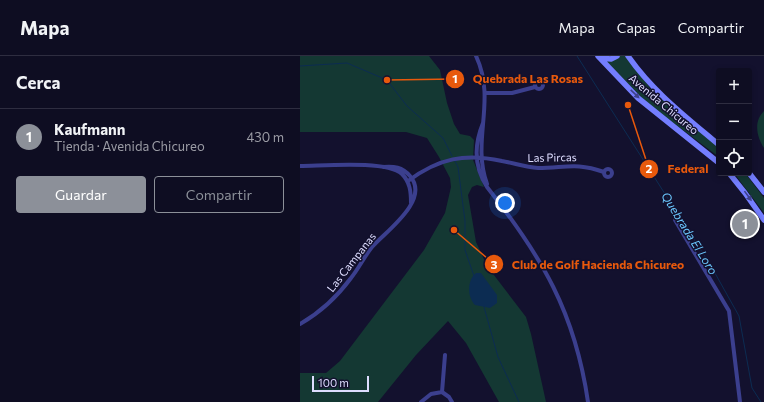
<!DOCTYPE html>
<html lang="es">
<head>
<meta charset="utf-8">
<style>
	body { margin:0; font-family:Commissioner,sans-serif; background:#1c1b2f; color:#f1f3f6 }
	.controls { position:absolute; right:12px; top:12px; display:grid; overflow:hidden; border-radius:4px; box-shadow:0 2px 6px #0003 }
	.controls button { width:36px; height:36px; display:grid; place-items:center; padding:0; border:0; border-bottom:1px solid #2e2d40; background:#0e0d22; color:#f1f3f6; font:20px sans-serif }
	.scale { position:absolute; left:12px; bottom:10px; width:57px; box-sizing:border-box; padding-left:4px; border:2px solid #deddff; border-top:0; font-size:11px; line-height:14px; white-space:nowrap; color:#deddff; -webkit-text-stroke:3px #13112e; paint-order:stroke }
	.you { position:absolute; left:205px; top:147px; width:14px; height:14px; margin:-10px; border:3px solid #fff; border-radius:50%; background:#1a73e8; box-shadow:0 0 0 6px #1a73e833 }
	.badge { display:grid; place-items:center; width:26px; height:26px; border-radius:50%; background:#8c9099; color:#fff; font-size:13px; font-weight:700 }
	.pin { position:absolute; translate:-50% -50%; border:2px solid #fff; box-shadow:0 1px 4px #0006 }
	.list { margin:0; padding:0; list-style:none }
	h2 { display:flex; justify-content:space-between; align-items:center; height:52px; margin:0; padding:0 16px; font-size:17px }
	h2 small { font-size:13px; font-weight:400; color:#9b9ca5 }
	.list li { display:grid; grid-template-columns:26px 1fr auto; gap:12px; align-items:center; box-sizing:border-box; height:56px; padding:0 16px; border-top:1px solid #2e2d40 }
	.list b { display:block; font-size:15px; white-space:nowrap }
	.list p { margin:0; font-size:13px; white-space:nowrap; color:#9b9ca5 }
	.list em { font-size:13px; font-style:normal; color:#9b9ca5 }
	.actions { display:flex; gap:8px; padding:12px 16px }
	.actions a { flex:1; padding:9px 0; border:1px solid #8c9099; border-radius:4px; text-align:center; font-size:14px; color:#8c9099 }
	.actions .main { background:#8c9099; color:#fff }
	.icon { flex:none; width:22px; height:22px; fill:none; stroke:currentColor; stroke-width:2; stroke-linecap:round; stroke-linejoin:round }
	.map { position:relative; flex:none; width:464px; height:346px; overflow:hidden }
	header { display:flex; align-items:center; gap:24px; box-sizing:border-box; height:56px; padding:0 20px; background:#0e0d22; border-bottom:1px solid #2e2d40 }
	header strong { font-size:19px }
	nav { display:flex; gap:22px; margin-inline-start:auto; font-size:14px }
	main { display:flex }
	aside { flex:1; background:#0e0d22 }
	.map>svg:first-child { display:block }
	.green { fill:#143833 }
	.water { fill:#0c2c52 }
	.lines { fill:none; stroke-linecap:round; stroke-linejoin:round }
	.stream { stroke:#0c2c52; stroke-width:1 }
	.street { stroke:#3b3f8e; stroke-width:4 }
	.secondary { stroke:#747eff; stroke-width:5.5 }
	.oneway { fill:#3f428c }
	.labels { text-anchor:middle; dominant-baseline:central; stroke-width:3; stroke-linejoin:round; paint-order:stroke }
	.street-label { font-size:11px; fill:#deddff; stroke:#13112e }
	.water-label { font-size:12px; font-style:italic; fill:#6bc8ff; stroke:#13112e }
	.leader { fill:none; stroke:#e8590c; stroke-width:1.5 }
	.callout-dot { fill:#e8590c; stroke:#13112e; stroke-width:1.5 }
	.mark-label { font-size:12px; text-anchor:middle; font-weight:bold; fill:#fff }
	.callout-label { font-size:12px; text-anchor:middle; font-weight:bold; fill:#e8590c; stroke:#13112e; stroke-width:3; stroke-linejoin:round; paint-order:stroke }
</style>
</head>
<body>
<header>
<strong>Mapa</strong>
<nav><a>Mapa</a><a>Capas</a><a>Compartir</a></nav>
</header>
<main>
<aside>
<h2>Cerca<small></small></h2>
<ul class="list">
<li><span class="badge">1</span><div><b>Kaufmann</b><p>Tienda · Avenida Chicureo</p></div><em>430 m</em></li>
</ul>
<div class="actions"><a class="main">Guardar</a><a>Compartir</a></div>
</aside>
<div class="map">
<svg width="464" height="346" viewBox="0 0 464 346">
	<rect width="100%" height="100%" fill="#13112e"/>
	<path class="green" d="M0,0H129L140,14L147,47L154,68L160,78L170,80L174,84L173,104L184,131L177,129L172,131L168,139L176,186L187,210L226,261L231,278L246,346H199L166,287L148,265L116,299L78,346H0V317H26L40,305L124,194L145,157L151,131L150,122L139,101L127,82L106,76H0Z
		M301,0H327L352,35L419,92V101L347,47Z
		M464,55V92C457,81 453,66 464,55Z
		M434,117H445L464,142V157Z"/>
	<path class="water" d="M176,217H181L197,239V247L190,252L175,249C167,241 167,224 176,217Z"/>
	<g class="lines">
		<path class="stream" d="M277,0L411,210L439,260L452,332L461,346
			M0,10L47,7L87,24L107,50L143,82L152,100
			M155,105L158,111L165,165V194L174,220
			M184,251L198,301L219,346"/>
		<path class="street" d="M176,0C197,45 171,84 187,128
			M235 29a4 4 0 1 1 8 0a4 4 0 1 1-8 0Z
			M186,37H212L235,31
			M183,67C174,89 174,111 187,131C242,201 275,256 288,346
			M0,110C22,110 86,104 102,118C110,126 111,136 111,147
			M304 117a4 4 0 1 1 8 0a4 4 0 1 1-8 0Z
			M108,125C139,102 165,97 202,105C214,107 225,111 238,112C265,112 276,106 304,116
			M375,164L429,255L440,346
			M0,268C21,256 37,241 51,222C59,212 64,201 72,191C85,176 131,144 110,120C102,111 94,110 83,111
			M142,336L145,299
			M121,346L131,338L142,336L149,341L152,346"/>
		<path class="secondary" d="M298,0L338,42L419,107
			M328,0C353,36 386,61 419,89
			M300,2L311,3L317,0
			M429,117L445,137L464,164
			M449,117L464,136"/>
	</g>
	<defs><path id="oneway-solid" d="M-6-.8H1V-3.2L6.5 0L1 3.2V.8H-6Z"/></defs>
	<g class="oneway">
		<use href="#oneway-solid" transform="translate(335 38) rotate(44)"/>
		<use href="#oneway-solid" transform="translate(448 140) rotate(54)"/>
	</g>
	<g class="labels">
		<g class="street-label">
			<text transform="translate(364 48) rotate(40)">Avenida Chicureo</text>
			<text transform="translate(252 101) rotate(-1)">Las Pircas</text>
			<text transform="translate(51 206) rotate(-52)">Las Campanas</text>
		</g>
		<g class="water-label">
			<text transform="translate(390 177) rotate(58)">Quebrada El Loro</text>
		</g>
	</g>
	<path class="leader" d="M87 24L155 23M328 49L349 113M154 174L194 208"/>
	<g class="callout-dot">
		<circle cx="87" cy="24" r="4"/>
		<circle cx="328" cy="49" r="4"/>
		<circle cx="154" cy="174" r="4"/>
		<circle cx="155" cy="23" r="10"/>
		<circle cx="349" cy="113" r="10"/>
		<circle cx="194" cy="208" r="10"/>
	</g>
	<g class="mark-label">
		<text x="155" y="27">1</text>
		<text x="349" y="117">2</text>
		<text x="194" y="213">3</text>
	</g>
	<g class="callout-label">
		<text x="228" y="27">Quebrada Las Rosas</text>
		<text x="388" y="117">Federal</text>
		<text x="298" y="213">Club de Golf Hacienda Chicureo</text>
	</g>
</svg>
<div class="controls">
<button>+</button>
<button>−</button>
<button><svg class="icon" aria-label="locate" viewBox="0 0 24 24"><circle cx="12" cy="12" r="6"/><path d="M12 2v4M12 18v4M2 12h4M18 12h4"/></svg></button>
</div>
<div class="scale">100 m</div>
<div class="you"></div>
<div class="pin badge" style="left:445px;top:168px">1</div>
</div>
</main>
</body>
</html>
